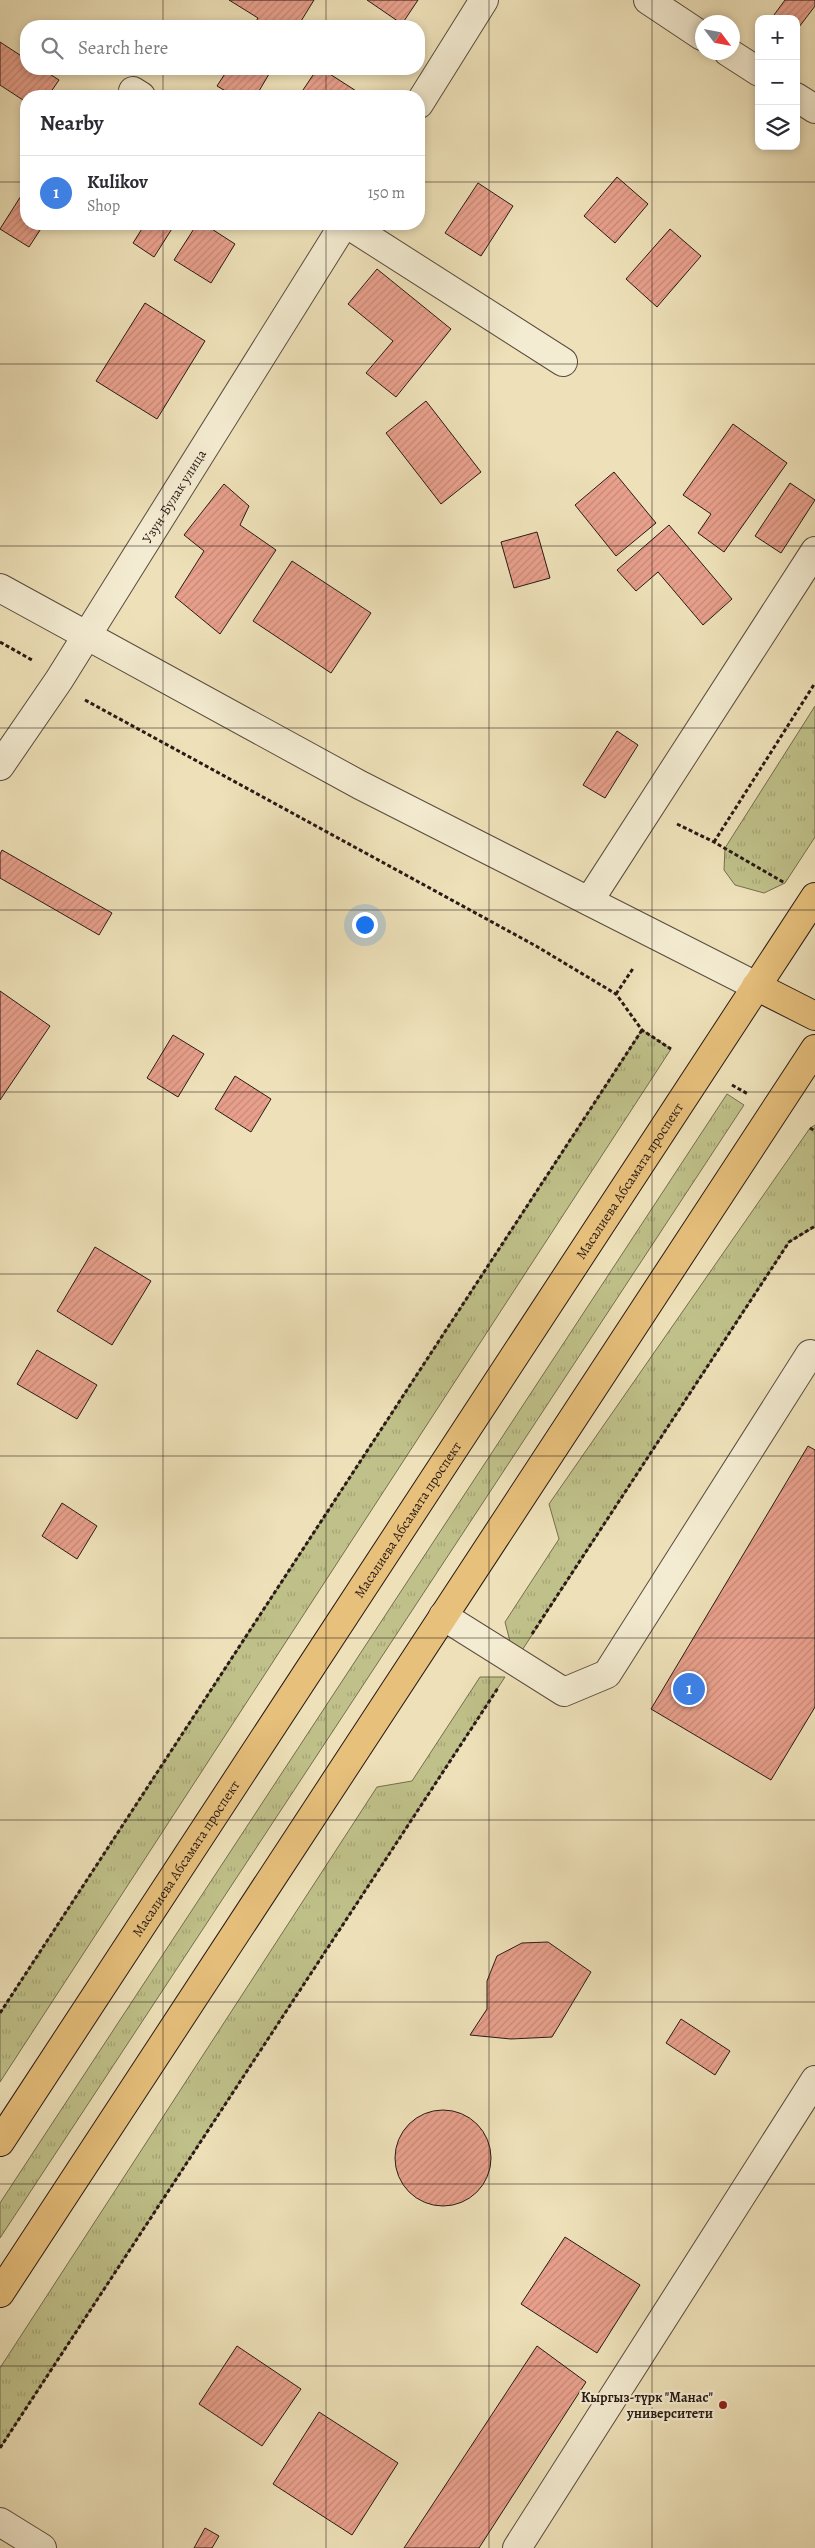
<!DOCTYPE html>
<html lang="en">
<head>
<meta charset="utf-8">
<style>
	body { margin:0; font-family:Alegreya,serif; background:#f7f7f7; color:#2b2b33 }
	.controls { position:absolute; right:15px; top:15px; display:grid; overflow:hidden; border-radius:10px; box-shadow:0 2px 8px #0003 }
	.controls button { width:45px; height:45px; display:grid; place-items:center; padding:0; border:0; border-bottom:1px solid #e1e1e2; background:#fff; color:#2b2b33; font:25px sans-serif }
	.compass { position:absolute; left:695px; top:15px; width:45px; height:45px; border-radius:50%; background:#fff; box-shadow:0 2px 8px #0003; rotate:122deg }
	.you { position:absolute; left:364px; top:924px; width:18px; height:18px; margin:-12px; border:4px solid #fff; border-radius:50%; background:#1a73e8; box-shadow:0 0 0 8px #1a73e833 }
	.badge { display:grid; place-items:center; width:32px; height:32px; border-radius:50%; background:#d93025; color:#fff; font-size:16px; font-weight:700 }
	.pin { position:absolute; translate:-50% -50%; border:2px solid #fff; box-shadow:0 1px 5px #0006 }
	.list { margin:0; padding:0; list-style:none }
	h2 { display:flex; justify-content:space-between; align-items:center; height:65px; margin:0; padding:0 20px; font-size:21px }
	h2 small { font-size:16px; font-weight:400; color:#7c7c81 }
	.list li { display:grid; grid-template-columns:32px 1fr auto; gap:15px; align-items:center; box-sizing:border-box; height:75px; padding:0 20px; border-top:1px solid #e1e1e2 }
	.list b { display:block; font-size:19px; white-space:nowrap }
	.list p { margin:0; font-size:16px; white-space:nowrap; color:#7c7c81 }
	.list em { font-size:16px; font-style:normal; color:#7c7c81 }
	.icon { flex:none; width:28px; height:28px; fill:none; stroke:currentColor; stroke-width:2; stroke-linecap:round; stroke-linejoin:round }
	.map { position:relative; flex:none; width:815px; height:2548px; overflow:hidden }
	.search { position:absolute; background:#fff; box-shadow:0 2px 8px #0003; left:20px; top:20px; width:405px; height:55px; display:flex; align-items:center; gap:12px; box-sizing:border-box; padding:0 18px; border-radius:20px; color:#7c7c81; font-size:19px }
	.panel { position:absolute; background:#fff; box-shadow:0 2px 8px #0003; left:20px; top:90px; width:405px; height:140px; border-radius:20px }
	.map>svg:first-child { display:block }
	.grass { fill:url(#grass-tufts); stroke:#746e50 }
	.building { fill:url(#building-hatch); stroke:#291a15 }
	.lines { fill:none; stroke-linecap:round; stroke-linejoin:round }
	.minor-casing { stroke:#5a4c3e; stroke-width:30 }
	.major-casing { stroke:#291a15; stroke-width:30 }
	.path { stroke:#291a15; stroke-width:3; stroke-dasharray:4 2.5; stroke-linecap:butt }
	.minor { stroke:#f4ecd2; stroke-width:28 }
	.major { stroke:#e7c07c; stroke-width:28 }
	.grid { fill:none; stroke:#291a15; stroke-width:1; stroke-opacity:0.55 }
	.poi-dot { fill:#8f2418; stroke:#f4ecd2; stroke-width:2 }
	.labels { text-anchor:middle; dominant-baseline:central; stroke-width:4.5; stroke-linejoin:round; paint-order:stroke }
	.street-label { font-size:14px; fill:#291a15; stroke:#f4ecd2 }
	.poi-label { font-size:14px; font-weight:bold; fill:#291a15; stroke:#f4ecd2; text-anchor:end }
</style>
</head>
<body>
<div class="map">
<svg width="815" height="2548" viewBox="0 0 815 2548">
	<defs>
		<pattern id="grass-tufts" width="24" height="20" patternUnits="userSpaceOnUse" patternTransform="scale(1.25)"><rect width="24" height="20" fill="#c0c18a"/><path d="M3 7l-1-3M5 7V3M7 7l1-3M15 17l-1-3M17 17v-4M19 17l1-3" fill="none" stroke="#a5a576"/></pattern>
		<pattern id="building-hatch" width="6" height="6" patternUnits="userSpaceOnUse" patternTransform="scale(1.25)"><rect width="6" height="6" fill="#e8a08c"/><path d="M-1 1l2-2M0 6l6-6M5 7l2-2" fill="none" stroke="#c78978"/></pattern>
	</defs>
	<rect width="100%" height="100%" fill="#eee1b9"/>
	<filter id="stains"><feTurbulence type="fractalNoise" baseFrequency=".004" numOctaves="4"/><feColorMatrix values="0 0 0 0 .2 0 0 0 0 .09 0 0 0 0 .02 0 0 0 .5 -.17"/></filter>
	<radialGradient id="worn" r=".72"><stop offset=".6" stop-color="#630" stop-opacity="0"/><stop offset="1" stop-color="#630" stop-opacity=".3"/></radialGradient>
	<path class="grass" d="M815,706V837L785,883L764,893L735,885L724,870L725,848Z
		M642,1030L671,1049L0,2082V2013Z
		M727,1094L744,1105L0,2238V2203Z
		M815,1125V1227L789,1242L515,1661L505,1622L559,1539L549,1504L810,1128Z
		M480,1677H505L0,2448V2368L377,1787L412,1781Z"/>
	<path class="building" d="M229,0H314L298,26H253L258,18Z
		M367,0H418L402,24Z
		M785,0H815V6L796,31V19H771Z
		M0,42L26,59V69H42L59,80L48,96H26V102L0,85Z
		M228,69H272L256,96H234L217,86Z
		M317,69H322L364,96H299Z
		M617,177L648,204L615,243L584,216Z
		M478,183L513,206L481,256L445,233Z
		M26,188V224H44L29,247L0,229Z
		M145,224H175L154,257L133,243Z
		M197,224H204L235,244L211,283L174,260Z
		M670,229L701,256L657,307L626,279Z
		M377,269L451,329L396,397L366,373L393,341L348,304Z
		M145,303L205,341L157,419L96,381Z
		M426,401L481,472L441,504L386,433Z
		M733,424L787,463L724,552L698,533L711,514L683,495Z
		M614,472L656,523L616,556L575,505Z
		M790,483L815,500L781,553L755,536Z
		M224,484L249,506L240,525L276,550L220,634L175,597L204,551L184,535Z
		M669,525L732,599L703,625L658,572L636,591L617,570Z
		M537,532L550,578L514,588L501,542Z
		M292,561L371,613L331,673L253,621Z
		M617,731L638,745L605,798L583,785Z
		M2,850L112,913L99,935L0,878V854Z
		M0,991L50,1026L0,1100Z
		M173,1035L204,1054L178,1097L147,1078Z
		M235,1076L271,1099L251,1132L215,1109Z
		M95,1247L151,1281L112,1345L57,1311Z
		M37,1350L97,1385L77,1419L17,1384Z
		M808,1446L815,1450V1707L771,1780L651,1709Z
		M62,1503L97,1526L77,1559L42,1536Z
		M548,1942L591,1972L552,2037L511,2039L470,2035L487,2009V1981L497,1956L522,1943Z
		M681,2019L730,2051L715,2075L666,2043Z
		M395 2158a48 48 0 1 1 96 0a48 48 0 1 1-96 0Z
		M565,2237L640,2285L597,2353L521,2304Z
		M237,2346L301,2389L262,2446L199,2404Z
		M537,2346L586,2382L479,2548H404Z
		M319,2412L398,2463L352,2535L273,2484Z
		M205,2528L219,2536L212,2548H194Z"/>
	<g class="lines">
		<g class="minor-casing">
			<g id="minor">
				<path d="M648,0L702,36"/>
				<path d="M728,52L759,72"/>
				<path d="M133,91L141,96"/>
				<path d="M796,97L815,109"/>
				<path d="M419,104L484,0"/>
				<path d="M347,224L563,362"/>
				<path d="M0,588L360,785L756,986"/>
				<path id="s1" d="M0,766L59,680L344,224"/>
				<path d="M589,901L815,551"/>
				<path d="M443,1616L564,1692L607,1674L810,1354L815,1357"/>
				<path d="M0,2522L42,2548"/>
				<path d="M517,2548L815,2080"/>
			</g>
		</g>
		<g class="major-casing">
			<g id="major">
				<path d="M756,986L815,1016"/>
				<path id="s2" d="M0,2142L815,897"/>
				<path d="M0,2293L815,1049"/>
			</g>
		</g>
		<path class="path" d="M0,642L32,660
			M85,700L536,946L616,994L642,1030L671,1049
			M677,824L714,842L785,883
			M714,842L815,683
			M616,994L634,967
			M732,1085L748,1094
			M810,1128L815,1131
			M532,1634L789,1242L815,1226
			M0,2013L642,1030
			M0,2448L498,1688"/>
		<use href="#minor" class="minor"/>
		<use href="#major" class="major"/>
	</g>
	<path class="grid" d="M163,0V26M326,0V26M489,0V2548M652,0V2548M163,69V96M326,69V96M0,182H26M419,182H815M163,224V2548M326,224V2548M0,364H815M0,546H815M0,728H815M0,910H815M0,1092H815M0,1274H815M0,1456H815M0,1638H815M0,1820H815M0,2002H815M0,2184H815M0,2366H815"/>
	<circle class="poi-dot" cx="723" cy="2405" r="5"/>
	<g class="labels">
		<g class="street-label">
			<text stroke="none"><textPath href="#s1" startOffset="321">Узун-Булак улица</textPath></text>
			<text stroke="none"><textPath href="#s2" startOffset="1149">Масалиева Абсамата проспект</textPath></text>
			<text stroke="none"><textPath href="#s2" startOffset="744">Масалиева Абсамата проспект</textPath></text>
			<text stroke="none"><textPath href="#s2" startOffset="339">Масалиева Абсамата проспект</textPath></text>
		</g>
		<g class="poi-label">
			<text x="713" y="2397">Кыргыз-түрк "Манас"<tspan x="713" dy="16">университети</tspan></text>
		</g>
	</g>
	<rect width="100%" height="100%" filter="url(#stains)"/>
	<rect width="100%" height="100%" fill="url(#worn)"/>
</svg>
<div class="controls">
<button>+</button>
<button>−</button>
<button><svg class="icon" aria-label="layers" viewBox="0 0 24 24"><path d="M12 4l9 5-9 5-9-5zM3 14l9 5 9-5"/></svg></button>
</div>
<svg class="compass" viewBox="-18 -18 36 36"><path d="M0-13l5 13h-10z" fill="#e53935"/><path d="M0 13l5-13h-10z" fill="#7c7c81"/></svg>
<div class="you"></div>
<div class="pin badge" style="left:689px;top:1689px;background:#3f7fe0">1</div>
<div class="search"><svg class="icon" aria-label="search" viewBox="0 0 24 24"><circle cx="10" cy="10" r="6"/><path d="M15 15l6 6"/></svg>Search here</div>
<section class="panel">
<h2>Nearby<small></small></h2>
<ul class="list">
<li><span class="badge" style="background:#3f7fe0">1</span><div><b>Kulikov</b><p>Shop</p></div><em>150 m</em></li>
</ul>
</section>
</div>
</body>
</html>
